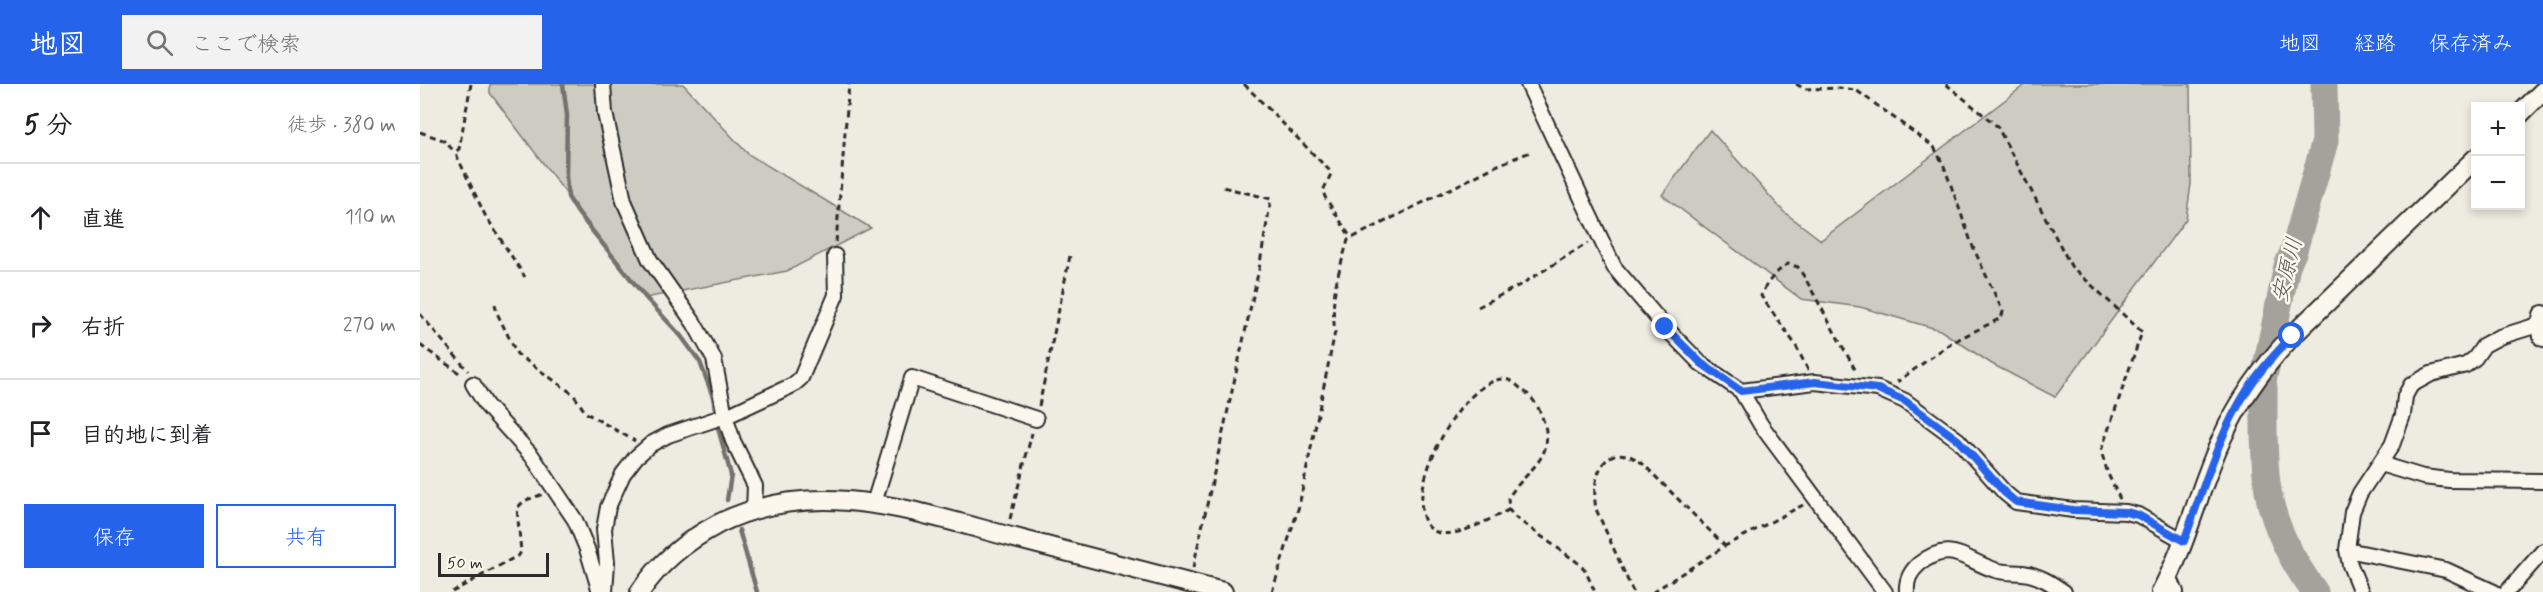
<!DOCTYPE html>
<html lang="ja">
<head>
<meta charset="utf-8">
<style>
	body { margin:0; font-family:Mynerve,"Klee One",sans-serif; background:#f2f2f2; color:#202124 }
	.controls { position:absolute; right:18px; top:18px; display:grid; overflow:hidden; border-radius:0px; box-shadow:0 3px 9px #0003 }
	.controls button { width:54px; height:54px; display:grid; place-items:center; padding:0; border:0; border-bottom:2px solid #e0e0e0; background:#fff; color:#202124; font:30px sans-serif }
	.scale { position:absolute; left:18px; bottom:15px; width:111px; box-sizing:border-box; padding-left:6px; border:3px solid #2b2b2b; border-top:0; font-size:16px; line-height:21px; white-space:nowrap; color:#2b2b2b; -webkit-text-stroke:4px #fbf7ec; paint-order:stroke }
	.stop { position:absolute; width:18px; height:18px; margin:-14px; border:4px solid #2563eb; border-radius:50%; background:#fff }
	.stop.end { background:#2563eb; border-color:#fff; box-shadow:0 2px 6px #0008 }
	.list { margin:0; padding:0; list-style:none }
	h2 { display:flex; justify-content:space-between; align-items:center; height:78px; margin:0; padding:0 24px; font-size:26px }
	h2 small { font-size:20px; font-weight:400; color:#757577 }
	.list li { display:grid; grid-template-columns:39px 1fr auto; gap:18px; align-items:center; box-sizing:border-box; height:108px; padding:0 24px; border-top:2px solid #e0e0e0 }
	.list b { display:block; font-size:22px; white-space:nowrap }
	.list em { font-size:20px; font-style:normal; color:#757577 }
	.actions { display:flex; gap:12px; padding:18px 24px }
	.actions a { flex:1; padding:14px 0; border:2px solid #2563eb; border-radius:0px; text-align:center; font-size:21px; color:#2563eb }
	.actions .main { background:#2563eb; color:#fff }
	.icon { flex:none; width:33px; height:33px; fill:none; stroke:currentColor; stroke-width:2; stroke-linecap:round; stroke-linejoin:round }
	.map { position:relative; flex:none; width:2123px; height:508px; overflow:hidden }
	header { display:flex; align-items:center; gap:36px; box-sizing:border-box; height:84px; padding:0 30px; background:#2563eb; color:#fff }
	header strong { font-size:28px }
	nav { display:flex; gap:33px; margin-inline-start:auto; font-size:21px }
	.search { width:420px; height:54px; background:#f2f2f2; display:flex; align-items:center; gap:15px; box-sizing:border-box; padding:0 21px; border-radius:0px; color:#757577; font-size:22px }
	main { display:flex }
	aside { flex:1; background:#fff }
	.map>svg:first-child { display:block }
	.green { fill:#cecbc2; stroke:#7c7b76; stroke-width:1.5 }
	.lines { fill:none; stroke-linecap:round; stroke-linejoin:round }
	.stream { stroke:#74726e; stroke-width:4.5 }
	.river { stroke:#a4a29a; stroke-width:27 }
	.minor-casing { stroke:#2b2b2b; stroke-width:18 }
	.tertiary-casing { stroke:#2b2b2b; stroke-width:22 }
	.path { stroke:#2b2b2b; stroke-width:3; stroke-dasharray:6 4.5; stroke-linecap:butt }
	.minor { stroke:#fbf7ec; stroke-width:14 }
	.tertiary { stroke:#fbf7ec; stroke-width:18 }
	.route { stroke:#2563eb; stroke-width:8 }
	.labels { text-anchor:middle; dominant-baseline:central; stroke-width:5; stroke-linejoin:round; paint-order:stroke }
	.water-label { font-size:22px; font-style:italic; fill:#555552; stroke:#fbf7ec }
</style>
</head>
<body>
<header>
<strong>地図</strong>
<div class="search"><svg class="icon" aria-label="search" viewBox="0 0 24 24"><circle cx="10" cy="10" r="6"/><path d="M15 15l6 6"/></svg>ここで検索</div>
<nav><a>地図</a><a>経路</a><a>保存済み</a></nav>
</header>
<main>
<aside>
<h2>5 分<small>徒歩 · 380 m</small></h2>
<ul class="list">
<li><svg class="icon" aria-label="ahead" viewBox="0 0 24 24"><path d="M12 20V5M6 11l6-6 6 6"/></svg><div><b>直進</b></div><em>110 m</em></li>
<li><svg class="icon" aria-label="right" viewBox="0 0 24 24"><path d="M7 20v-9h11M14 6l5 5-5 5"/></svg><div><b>右折</b></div><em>270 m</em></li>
<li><svg class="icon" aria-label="arrive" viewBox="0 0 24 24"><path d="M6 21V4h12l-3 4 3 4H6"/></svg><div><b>目的地に到着</b></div></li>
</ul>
<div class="actions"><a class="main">保存</a><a>共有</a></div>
</aside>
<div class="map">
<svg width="2123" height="508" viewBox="0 0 2123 508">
	<rect width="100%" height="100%" fill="#eeebe0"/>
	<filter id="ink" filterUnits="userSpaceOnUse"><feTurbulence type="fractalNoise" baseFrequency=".0167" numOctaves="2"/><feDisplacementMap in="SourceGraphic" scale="12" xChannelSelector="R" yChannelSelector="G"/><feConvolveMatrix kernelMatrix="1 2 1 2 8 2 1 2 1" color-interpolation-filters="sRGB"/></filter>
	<g filter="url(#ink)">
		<path class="green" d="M70,0H263L328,70L451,144L367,187L225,214L70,9Z
			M1606,0H1770L1771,100L1766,135L1635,313L1572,280L1520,246L1440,223L1381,215L1242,111L1290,46L1364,128L1401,156Z"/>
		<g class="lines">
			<path class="stream" d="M143,0L147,31L146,92L148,113L158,129L226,214L261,252L280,278L293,313L298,344L311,391L307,416
				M319,446L337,508"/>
			<path class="river" d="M1895,508C1872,478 1851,437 1847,399C1843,368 1844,334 1844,303L1842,302L1867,182L1874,166L1905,57L1904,0"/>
			<g class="minor-casing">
				<path id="minor" d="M183,0L185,29L204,117L230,176L274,239L294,275L305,332L313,357L335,402L334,425
					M1108,0L1194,183L1245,243L1280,279L1321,307L1341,341L1465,508
					M53,300L66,321L112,372L155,436L167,465L180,508
					M1321,307L1395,298L1458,305L1485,317L1538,356L1585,409L1596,418L1653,426L1706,428L1718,431L1764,457
					M1960,380L2003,393L2029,396L2123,397
					M454,419L492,294L616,335
					M1927,466L2026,486L2074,508
					M1749,492L1756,508
					M185,508L187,479L184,445L188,423L203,390L216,373L231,360L248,351L311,330L373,301L381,294L416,211L415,172
					M1487,508C1486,496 1490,488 1499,480C1531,455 1544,476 1575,486C1584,489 1594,488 1603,489C1619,491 1631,499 1644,508
					M1941,508L1930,481L1927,466L1932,428L1940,409L1972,361L1983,331L1985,312L1991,301L2011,290L2046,281L2055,274L2064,261L2079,253L2121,240
					M2087,508L2123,467"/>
			</g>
			<g class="tertiary-casing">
				<path id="tertiary" d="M2100,30L2123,7
					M2123,231L2121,240L2123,253
					M220,508C239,479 268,456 298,440C397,391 495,428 595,454C664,472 733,490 803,508
					M1741,508C1767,459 1779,404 1802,354C1820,315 1843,283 1872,252L2056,74"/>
			</g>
			<path class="path" d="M51,0L39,65L35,68L65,131L105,193
				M824,0L909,86L911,90L903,107L905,113L931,154
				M1376,0L1385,5L1419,4L1436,6L1514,63L1524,82L1553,163L1583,228L1581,234L1531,259L1477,298
				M1526,0L1577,42L1651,182L1722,248L1681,367L1688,390L1700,415
				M0,48L23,56L35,68
				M416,158L429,0
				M75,220L77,229L97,270L153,310L166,329L215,357
				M1058,223L1102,200L1168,159
				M0,230L48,287
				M0,261L42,291
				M1388,286L1375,260L1341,212C1346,199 1356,187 1368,180L1378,183L1385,194L1437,289
				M619,322L650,172
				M1089,426C1070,434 1042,453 1020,449C968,438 1037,293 1085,295C1091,296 1096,300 1100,304C1109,310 1116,318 1120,328C1140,373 1110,381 1088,414L1089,426L1096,434L1157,478L1165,486L1175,508
				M590,435L612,349
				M773,484L839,185L851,115L803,103
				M32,508L99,471L101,468L97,424L104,417L123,410
				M852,508L879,422L915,248C910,211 918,191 928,156L1078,81L1110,68
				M1213,508L1176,425C1170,394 1185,352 1222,379L1305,462
				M1233,508L1305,462L1383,421"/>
			<use href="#minor" class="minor"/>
			<use href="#tertiary" class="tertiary"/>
		</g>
	</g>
	<g class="lines" filter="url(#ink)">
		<path class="route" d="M1245,243L1281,279L1321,307L1395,298L1458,305L1485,317L1538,356L1585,409L1596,418L1653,426L1706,428L1718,431L1764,457C1783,406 1798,351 1828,305C1841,285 1856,269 1872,252"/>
	</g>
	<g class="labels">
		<g class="water-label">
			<text transform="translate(1868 186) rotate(-76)">安原川</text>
		</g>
	</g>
</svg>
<div class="controls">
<button>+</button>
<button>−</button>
</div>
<div class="scale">50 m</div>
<div class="stop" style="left:1872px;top:252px"></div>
<div class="stop end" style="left:1245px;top:243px"></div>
</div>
</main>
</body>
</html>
